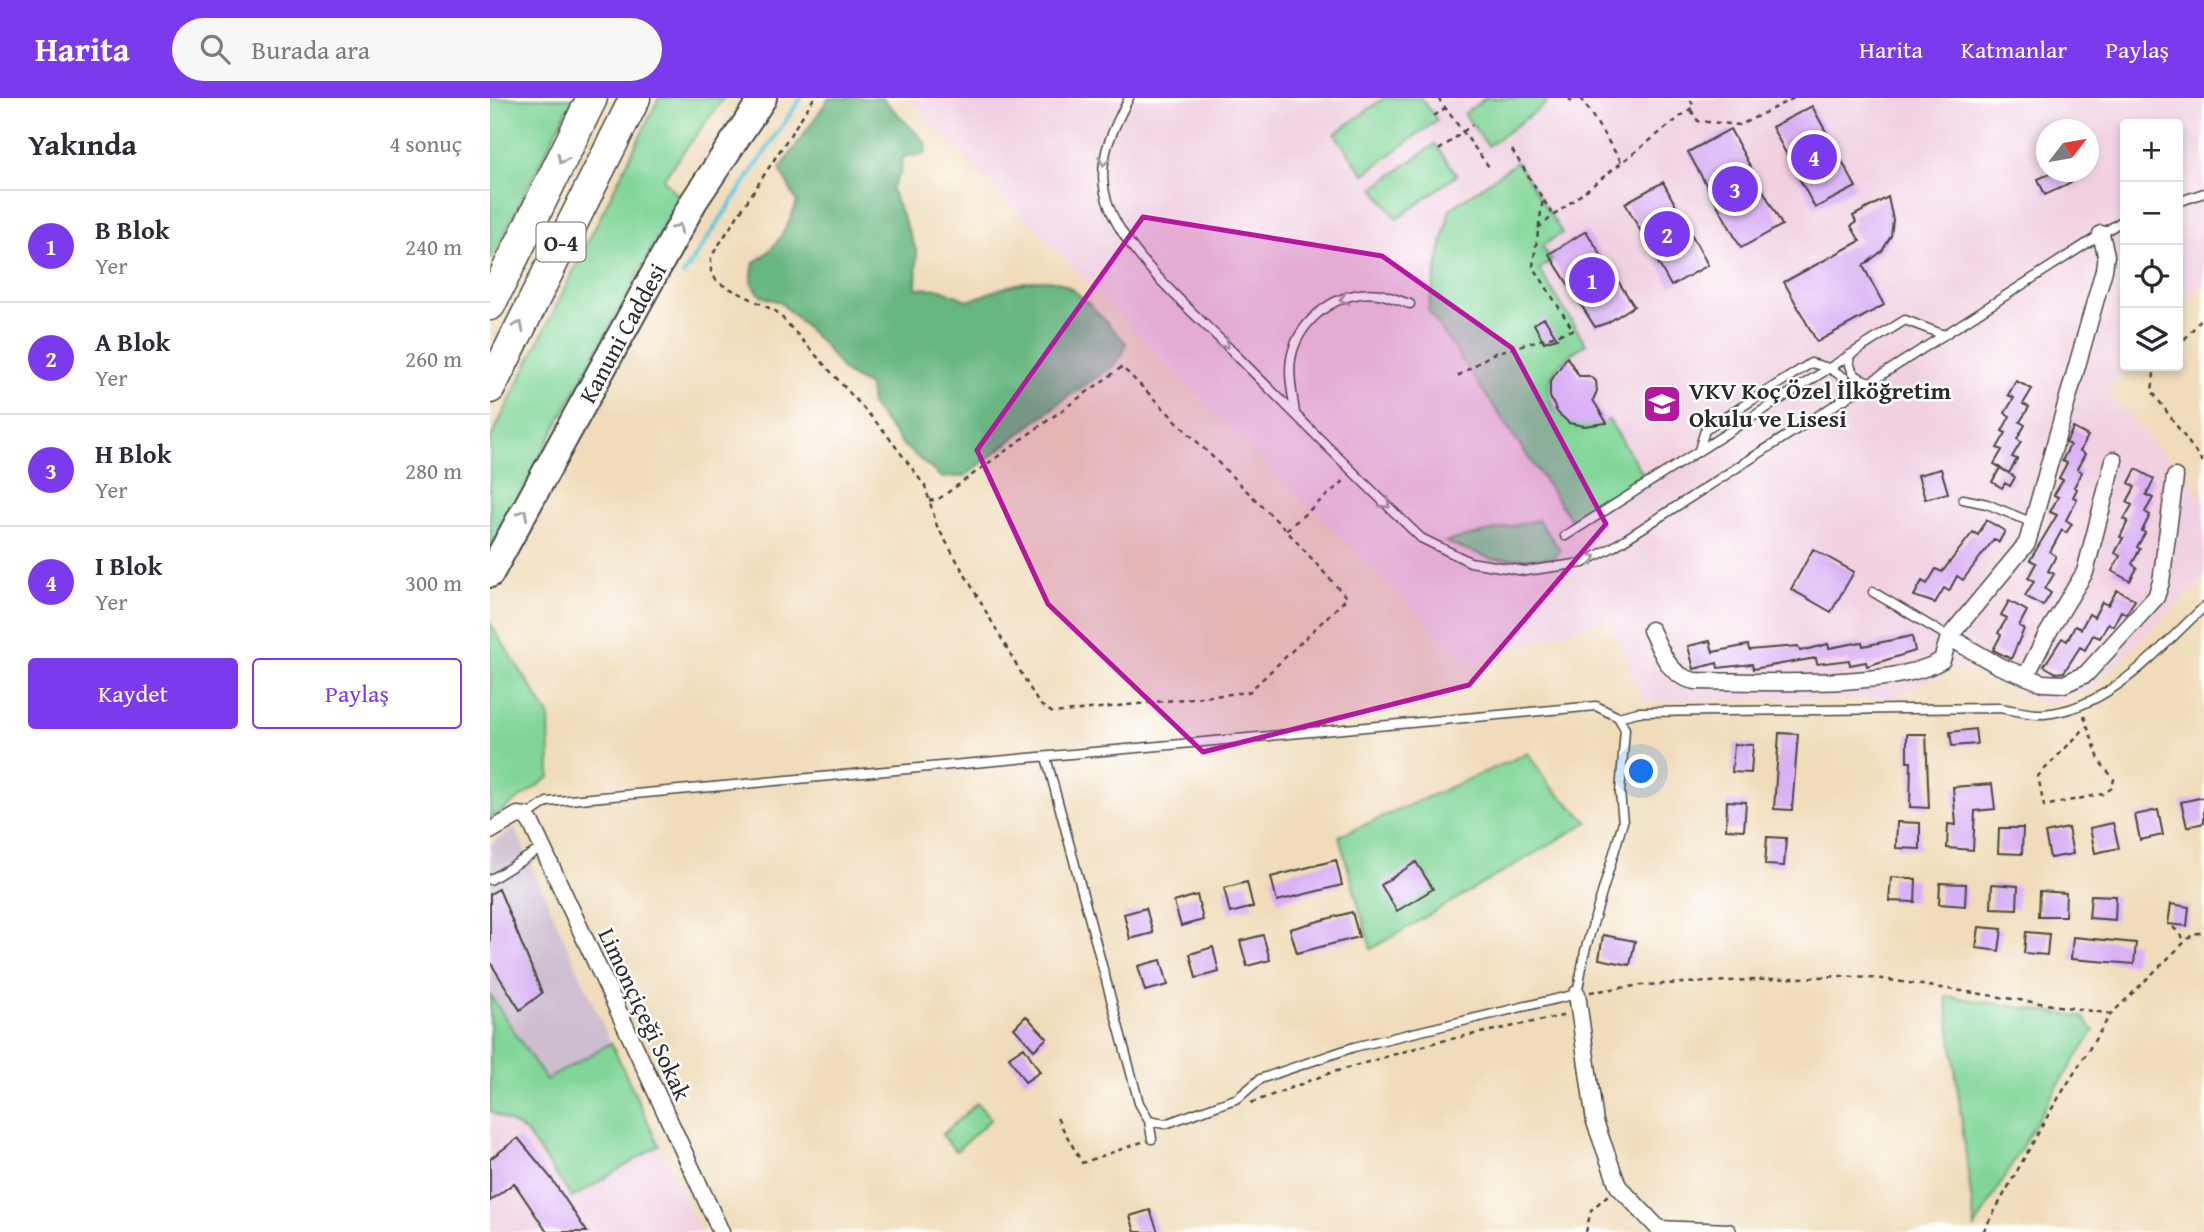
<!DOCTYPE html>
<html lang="tr">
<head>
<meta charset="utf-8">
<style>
	body { margin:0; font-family:"Gentium Book Plus",serif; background:#f7f7f7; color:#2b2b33 }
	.controls { position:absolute; right:21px; top:21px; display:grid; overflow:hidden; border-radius:7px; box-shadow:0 4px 10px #0003 }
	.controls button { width:63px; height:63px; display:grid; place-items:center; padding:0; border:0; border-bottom:2px solid #e1e1e2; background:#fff; color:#2b2b33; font:35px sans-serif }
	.compass { position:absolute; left:1546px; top:21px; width:63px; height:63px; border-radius:50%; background:#fff; box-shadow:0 4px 10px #0003; rotate:59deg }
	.you { position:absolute; left:1152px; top:674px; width:24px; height:24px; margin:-18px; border:5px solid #fff; border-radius:50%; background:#1a73e8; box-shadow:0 0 0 10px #1a73e833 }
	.badge { display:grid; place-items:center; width:46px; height:46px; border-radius:50%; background:#7c3aed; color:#fff; font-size:23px; font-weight:700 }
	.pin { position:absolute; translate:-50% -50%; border:4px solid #fff; box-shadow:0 2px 7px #0006 }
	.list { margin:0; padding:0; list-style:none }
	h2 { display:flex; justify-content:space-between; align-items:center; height:91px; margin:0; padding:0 28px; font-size:30px }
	h2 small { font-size:23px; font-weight:400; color:#7c7c81 }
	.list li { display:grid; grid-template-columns:46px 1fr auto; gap:21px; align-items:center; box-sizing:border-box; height:112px; padding:0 28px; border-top:2px solid #e1e1e2 }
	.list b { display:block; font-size:26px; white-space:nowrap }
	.list p { margin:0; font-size:23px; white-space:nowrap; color:#7c7c81 }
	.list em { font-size:23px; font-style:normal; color:#7c7c81 }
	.actions { display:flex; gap:14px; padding:21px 28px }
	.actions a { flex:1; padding:16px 0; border:2px solid #7c3aed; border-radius:7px; text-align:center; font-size:24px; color:#7c3aed }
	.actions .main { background:#7c3aed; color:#fff }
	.icon { flex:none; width:38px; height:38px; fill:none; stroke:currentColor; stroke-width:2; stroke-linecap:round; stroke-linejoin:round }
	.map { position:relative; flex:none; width:1714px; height:1134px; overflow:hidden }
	header { display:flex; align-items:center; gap:42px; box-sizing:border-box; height:98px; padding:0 35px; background:#7c3aed; color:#fff }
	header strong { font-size:33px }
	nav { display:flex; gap:38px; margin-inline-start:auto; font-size:24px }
	.search { width:490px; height:63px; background:#f7f7f7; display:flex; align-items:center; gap:18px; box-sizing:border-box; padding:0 24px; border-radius:38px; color:#7c7c81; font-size:26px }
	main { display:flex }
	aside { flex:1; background:#fff }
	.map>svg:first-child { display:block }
	.built { fill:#f1d0e2; fill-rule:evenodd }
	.industrial { fill:#cebed0 }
	.green { fill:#81d598; stroke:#568062; stroke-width:2 }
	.forest { fill:#68b680; stroke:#4a7056; stroke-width:2 }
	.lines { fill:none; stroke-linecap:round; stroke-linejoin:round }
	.stream { stroke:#5fc7dc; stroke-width:4.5 }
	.building { fill:#dab1f4 }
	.service-casing { stroke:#494640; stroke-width:11 }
	.minor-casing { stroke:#494640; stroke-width:19 }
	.primary-casing { stroke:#494640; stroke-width:30 }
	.motorway-casing { stroke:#494640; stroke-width:33 }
	.path { stroke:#494640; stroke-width:2.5; stroke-dasharray:5 5; stroke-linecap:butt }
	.service { stroke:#fff; stroke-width:8 }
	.minor { stroke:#fff; stroke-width:16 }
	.primary { stroke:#fff; stroke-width:26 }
	.motorway { stroke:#fff; stroke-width:30 }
	.oneway { stroke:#a0a0a0 }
	.marked { fill:#b5179e; fill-opacity:0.2; stroke:#b5179e; stroke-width:5; stroke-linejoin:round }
	.labels { text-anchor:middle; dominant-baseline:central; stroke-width:5; stroke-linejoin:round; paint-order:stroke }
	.shield { fill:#fff; stroke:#6b6b6b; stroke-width:2 }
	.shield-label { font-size:23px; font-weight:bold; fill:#2b2b2b }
	.street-label { font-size:24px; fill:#2b2b2b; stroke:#fff }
	.poi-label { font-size:24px; font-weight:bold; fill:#2b2b2b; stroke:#fff; text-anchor:start }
</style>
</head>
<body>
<header>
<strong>Harita</strong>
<div class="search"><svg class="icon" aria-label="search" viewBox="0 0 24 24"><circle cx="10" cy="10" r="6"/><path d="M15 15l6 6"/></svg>Burada ara</div>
<nav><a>Harita</a><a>Katmanlar</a><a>Paylaş</a></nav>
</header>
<main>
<aside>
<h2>Yakında<small>4 sonuç</small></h2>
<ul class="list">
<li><span class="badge">1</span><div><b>B Blok</b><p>Yer</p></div><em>240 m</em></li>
<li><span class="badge">2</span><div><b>A Blok</b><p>Yer</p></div><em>260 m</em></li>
<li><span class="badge">3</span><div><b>H Blok</b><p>Yer</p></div><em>280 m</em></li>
<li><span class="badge">4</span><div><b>I Blok</b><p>Yer</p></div><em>300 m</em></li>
</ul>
<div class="actions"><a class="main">Kaydet</a><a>Paylaş</a></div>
</aside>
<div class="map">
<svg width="1714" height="1134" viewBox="0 0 1714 1134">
	<rect width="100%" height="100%" fill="#fff"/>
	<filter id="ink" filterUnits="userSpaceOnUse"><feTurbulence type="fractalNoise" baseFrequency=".0143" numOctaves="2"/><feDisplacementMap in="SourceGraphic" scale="14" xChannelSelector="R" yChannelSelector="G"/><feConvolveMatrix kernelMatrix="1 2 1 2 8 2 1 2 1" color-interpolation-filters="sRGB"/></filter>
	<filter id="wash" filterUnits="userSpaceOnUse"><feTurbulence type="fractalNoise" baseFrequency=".00686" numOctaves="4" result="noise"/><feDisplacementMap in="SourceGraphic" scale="28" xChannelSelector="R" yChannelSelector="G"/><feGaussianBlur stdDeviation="1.57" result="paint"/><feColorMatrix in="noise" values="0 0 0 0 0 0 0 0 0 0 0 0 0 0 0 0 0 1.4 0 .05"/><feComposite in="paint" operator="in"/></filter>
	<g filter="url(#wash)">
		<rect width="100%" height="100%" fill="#f0dcba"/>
		<path class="built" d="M417,0H1714V185L1688,214V26H1635V268H1639L1616,293L1714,401V480L1601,590L1555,606L1468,569L1401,600L1154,603L1117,520L979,566L729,319ZM1556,32H1598V74H1556Z
			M0,1013L35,1033L82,1100L169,1047L210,1134H0Z"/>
		<path class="industrial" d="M25,730L121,945L56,982L0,897V747Z"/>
		<path class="green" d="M0,0H83L0,163Z
			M169,0H234L173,81L189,99L0,452V342Z
			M894,0H931L947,22L874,76L845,36Z
			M995,0H1053L1057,5L998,48L974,16Z
			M945,46L967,77L907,121L884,90Z
			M1027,64L1072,135L1052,148L1062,163L1049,171L1096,246C1085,253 1073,260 1066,270C1041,309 1083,337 1119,322L1153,376L1081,422L938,212L960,111Z
			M1048,422L1070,452L1065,460L1003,461L955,444Z
			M0,525L59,617L60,679L0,721Z
			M1038,655L1060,688L1098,724L881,851L849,738Z
			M0,897L56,982L121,945L169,1047L82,1100L35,1033L0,1013Z
			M1456,898L1593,919L1604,933L1563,995L1485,1130Z
			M487,1005L501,1021L466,1053L452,1037Z"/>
		<path class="forest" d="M339,0H392L437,46L435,56L413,59L410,76L401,91L427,154L426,190L451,191L479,203C500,194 545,176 568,184C589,190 620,229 636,245L633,256L622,269L576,300L475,378L452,380L414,348L381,307L379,288L355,275L332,245L290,204L271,198L261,184L264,164C287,152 298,128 307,104L290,71Z"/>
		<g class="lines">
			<path class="stream" d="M193,177L311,0"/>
		</g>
		<g id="blocks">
			<path class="building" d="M1322,8L1366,89L1325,110L1282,29Z
				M1240,31L1292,127L1251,150L1198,54Z
				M1564,74H1576L1581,85L1555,97L1548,81Z
				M1173,84L1218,167L1181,188L1135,105Z
				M1398,99L1403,122L1401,138L1392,153L1373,168L1394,207L1327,244L1294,184L1370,143L1361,128L1366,124L1363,118Z
				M1096,133L1144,208L1117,225L1105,229L1059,156Z
				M1054,220L1067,240L1054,244L1044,226Z
				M1077,259L1089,278H1099L1106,283L1107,293L1103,302L1117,325L1094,328L1079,325L1067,314L1060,299V284Z
				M1526,283L1542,291L1533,306L1539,309L1530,324L1535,327L1527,341L1531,344L1522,359L1527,361L1519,375L1504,366L1512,352L1507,350L1516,335L1512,333L1520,318L1515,315L1524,300L1518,297Z
				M1583,330L1598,338L1590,353L1595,356L1587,371L1592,374L1584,389L1587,391L1583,399L1587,401L1576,422L1582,426L1576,435L1572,432L1560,454L1566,458L1558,473L1564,476L1555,491L1561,495L1553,508L1535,498L1544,483L1538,480L1546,465L1540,462L1567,417L1560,414L1568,399L1564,397L1573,382L1569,380L1577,365L1572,363L1580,347L1576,345Z
				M1510,370L1525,379L1520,388L1515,385L1512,390L1502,384Z
				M1451,371L1458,395L1435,401L1428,377Z
				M1646,371L1664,381L1656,397L1663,400L1655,414L1660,417L1652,433L1655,435L1647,449L1650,451L1642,466L1647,470L1640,483L1622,473L1630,458L1625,455L1633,440L1630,439L1638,423L1634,421L1642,407L1637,404L1645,389L1639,385Z
				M1496,422L1515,433L1509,444L1504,441L1473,482L1467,478L1459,493L1454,490L1445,505L1424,498L1432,483L1437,486L1446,471L1452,474L1483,434L1488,437Z
				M1323,451L1364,474L1341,514L1301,491Z
				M1627,492L1645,502L1636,516L1631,513L1623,528L1618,525L1610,540L1603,537L1595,552L1590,549L1574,574L1566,575L1554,568L1572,540L1577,543L1585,528L1591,531L1599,516L1604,519L1612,504L1618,507Z
				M1519,503L1537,513L1529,528L1534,531L1521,561L1503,552L1511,537L1508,535L1517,520L1511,517Z
				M1422,538L1425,553L1377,568L1376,564L1360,567L1359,562L1327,566L1326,560L1263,571L1262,566L1228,570L1227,565L1204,571L1198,548L1220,543L1223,554L1258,547L1259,552L1308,548L1310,553L1338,546L1339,550L1372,544L1373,548Z
				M1485,631L1487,646L1462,648L1460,634Z
				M1289,635L1308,636L1302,712L1284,711Z
				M1417,636H1436L1439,710L1420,709L1421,664H1417Z
				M1244,646L1263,647L1261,675L1242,674Z
				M1502,686L1505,711L1485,713L1483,752L1457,750L1458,726L1466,727L1463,689Z
				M1714,699V725L1697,729L1691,704Z
				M1237,703L1256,704L1254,732L1236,731Z
				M1668,712L1673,737L1650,742L1645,717Z
				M1407,724L1430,725V751L1406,750Z
				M1623,725L1629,750L1605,755L1600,730Z
				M1509,730H1533L1532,756L1508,755Z
				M1578,730L1583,756L1560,760L1555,735Z
				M1277,739L1296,740L1294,768L1275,767Z
				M846,762L852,787L787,803L781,779Z
				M926,764L943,791L907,813L891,787Z
				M1401,779L1426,781L1425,804L1399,803Z
				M757,784L763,809L740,815L734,790Z
				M1450,785L1476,786L1475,808L1449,806Z
				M1502,786L1528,788L1527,811L1501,810Z
				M9,791L52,895L30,912L0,864V796Z
				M1550,793L1576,795L1575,818H1549Z
				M707,797L713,822L691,828L684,804Z
				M1601,797L1626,798L1625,822L1599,820Z
				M1681,806L1699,809L1697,828L1678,826Z
				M656,810L663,835L640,841L634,816Z
				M862,814L869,839L807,855L800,831Z
				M1489,829L1512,831L1509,853L1486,850Z
				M1536,834L1559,836L1557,857L1534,855Z
				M773,837L780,862L757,868L750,843Z
				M1113,837L1145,843L1140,867L1109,861Z
				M1583,839L1646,845L1644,866L1581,861Z
				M723,849L729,874L706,880L700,856Z
				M671,862L678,887L655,893L648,868Z
				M536,918L557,940L544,952L524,930Z
				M534,949L550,974L535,984L519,959Z
				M28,1040L61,1080L97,1134H57L24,1085L0,1103V1061Z
				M660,1112L668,1134H645L640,1118Z"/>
		</g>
	</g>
	<g filter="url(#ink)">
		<use href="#blocks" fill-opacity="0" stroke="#494640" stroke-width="2"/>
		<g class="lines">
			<g class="service-casing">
				<path id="service" d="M639,0C620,36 603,70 620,111C639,159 704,215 741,252C804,315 867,379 931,440L980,464L1035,473L1093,465L1123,449L1635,121
					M1688,104L1714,95
					M1359,257C1359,274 1365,280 1381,284
					M805,315C803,298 798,278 801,261C807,222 850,190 889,196C899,198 910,203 920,206
					M1209,352L1215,332L1321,265L1339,270L1355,280V301
					M1473,401L1497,406L1543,425
					M1075,438L1415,222L1454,237
					M1383,494L1459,539
					M556,659L649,1005L659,1023L675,1026L748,1000L770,981L864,949L1087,896L1095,853L1133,724L1130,695L1135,631L1128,619
					M36,718L57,704L1106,608L1128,619L1148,614L1510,610C1524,612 1540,617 1554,616C1621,610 1667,552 1714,509
					M0,782L52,750
					M659,1023L662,1041"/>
			</g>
			<g class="minor-casing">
				<path id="minor" d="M1161,532C1172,554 1178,578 1205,583C1263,583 1405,592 1452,562L1459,539L1537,445L1614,172L1616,157L1611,136
					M1459,539L1509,568L1553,585L1574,586L1596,576L1666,499L1671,484L1685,379
					M1536,578L1556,538L1595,474L1624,362
					M0,733L28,717L36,718L41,725L231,1134
					M1087,896L1105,1024L1128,1088L1169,1131L1238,1134"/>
			</g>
			<g class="primary-casing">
				<g id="primary">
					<path id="s1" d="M0,476L204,103L273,0"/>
				</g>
			</g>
			<g class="motorway-casing">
				<path id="motorway" d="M0,207L102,0
					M0,290L145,0"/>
			</g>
			<path class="path" d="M324,0L221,159V173L227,184L287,214L394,333L435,388L447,428L549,606L563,615L759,594L857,500L796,432L855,382
				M948,0L999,69
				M1079,0L1083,6
				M1091,0L1132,65
				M1201,12L1208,23L1250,27L1304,0
				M944,18L955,10
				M949,52L982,27
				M1022,52L1063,117
				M1048,130L1204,8L1199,0
				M1688,249L1714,218
				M1671,268L1664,276L1662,293L1714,366
				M968,278L1002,256L1083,232L1043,168L1053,100
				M439,403L450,400L632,269L795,431
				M1594,618L1610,664L1624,681L1622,690L1613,696L1554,708L1548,678L1597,628
				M1683,829L1695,842
				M1100,894L1152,887L1351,878L1393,881L1621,916
				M761,1005L840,975L947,944L1077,917
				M567,1020L592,1065L652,1044
				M1096,1134L1101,1112L1118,1097
				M1493,1134L1561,1012L1621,916L1703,836L1714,834"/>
			<use href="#service" class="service"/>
			<use href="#minor" class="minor"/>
			<use href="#primary" class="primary"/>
			<use href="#motorway" class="motorway"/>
		</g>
		<defs><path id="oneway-chevron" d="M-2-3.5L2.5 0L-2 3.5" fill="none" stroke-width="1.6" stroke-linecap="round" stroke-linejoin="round" transform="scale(1.75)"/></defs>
		<g class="oneway">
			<use href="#oneway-chevron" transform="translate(72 61) rotate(116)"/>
			<use href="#oneway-chevron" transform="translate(614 63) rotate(99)"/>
			<use href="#oneway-chevron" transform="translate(188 130) rotate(-61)"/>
			<use href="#oneway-chevron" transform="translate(854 201) rotate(162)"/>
			<use href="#oneway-chevron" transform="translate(29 228) rotate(-63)"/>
			<use href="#oneway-chevron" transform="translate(735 246) rotate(45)"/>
			<use href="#oneway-chevron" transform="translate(896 406) rotate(45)"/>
			<use href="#oneway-chevron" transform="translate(33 416) rotate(-61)"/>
			<use href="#oneway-chevron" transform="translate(1102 460) rotate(-26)"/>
		</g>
	</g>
	<path class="marked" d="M653,119L892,158L1022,250L1116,426L979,587L713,654L558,506L487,352Z"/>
	<defs>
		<g id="school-square" transform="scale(2.0125)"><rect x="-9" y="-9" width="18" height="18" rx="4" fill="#b5179e" stroke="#fff"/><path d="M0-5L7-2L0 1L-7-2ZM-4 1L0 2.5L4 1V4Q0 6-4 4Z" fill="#fff"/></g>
	</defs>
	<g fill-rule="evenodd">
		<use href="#school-square" x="1172" y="306"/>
	</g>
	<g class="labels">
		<rect class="shield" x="46.5" y="124.5" width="49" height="39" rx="5"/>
		<g class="shield-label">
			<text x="71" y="144">O-4</text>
		</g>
		<g class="street-label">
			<text stroke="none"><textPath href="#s1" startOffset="275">Kanuni Caddesi</textPath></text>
			<text transform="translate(155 916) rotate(65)">Limonçiçeği Sokak</text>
		</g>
		<g class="poi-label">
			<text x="1199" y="292">VKV Koç Özel İlköğretim<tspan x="1199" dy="28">Okulu ve Lisesi</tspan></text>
		</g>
	</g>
</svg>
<div class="controls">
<button>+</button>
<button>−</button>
<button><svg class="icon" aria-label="locate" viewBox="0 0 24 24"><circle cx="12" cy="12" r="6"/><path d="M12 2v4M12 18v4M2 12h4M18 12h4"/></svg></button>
<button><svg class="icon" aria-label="layers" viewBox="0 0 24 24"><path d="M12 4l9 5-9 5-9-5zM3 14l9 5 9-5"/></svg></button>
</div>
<svg class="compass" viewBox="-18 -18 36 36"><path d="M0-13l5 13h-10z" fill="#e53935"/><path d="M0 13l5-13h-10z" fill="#7c7c81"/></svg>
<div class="you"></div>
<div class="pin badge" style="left:1102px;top:182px">1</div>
<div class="pin badge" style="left:1177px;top:136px">2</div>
<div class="pin badge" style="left:1245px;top:91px">3</div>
<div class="pin badge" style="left:1324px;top:59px">4</div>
</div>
</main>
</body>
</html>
